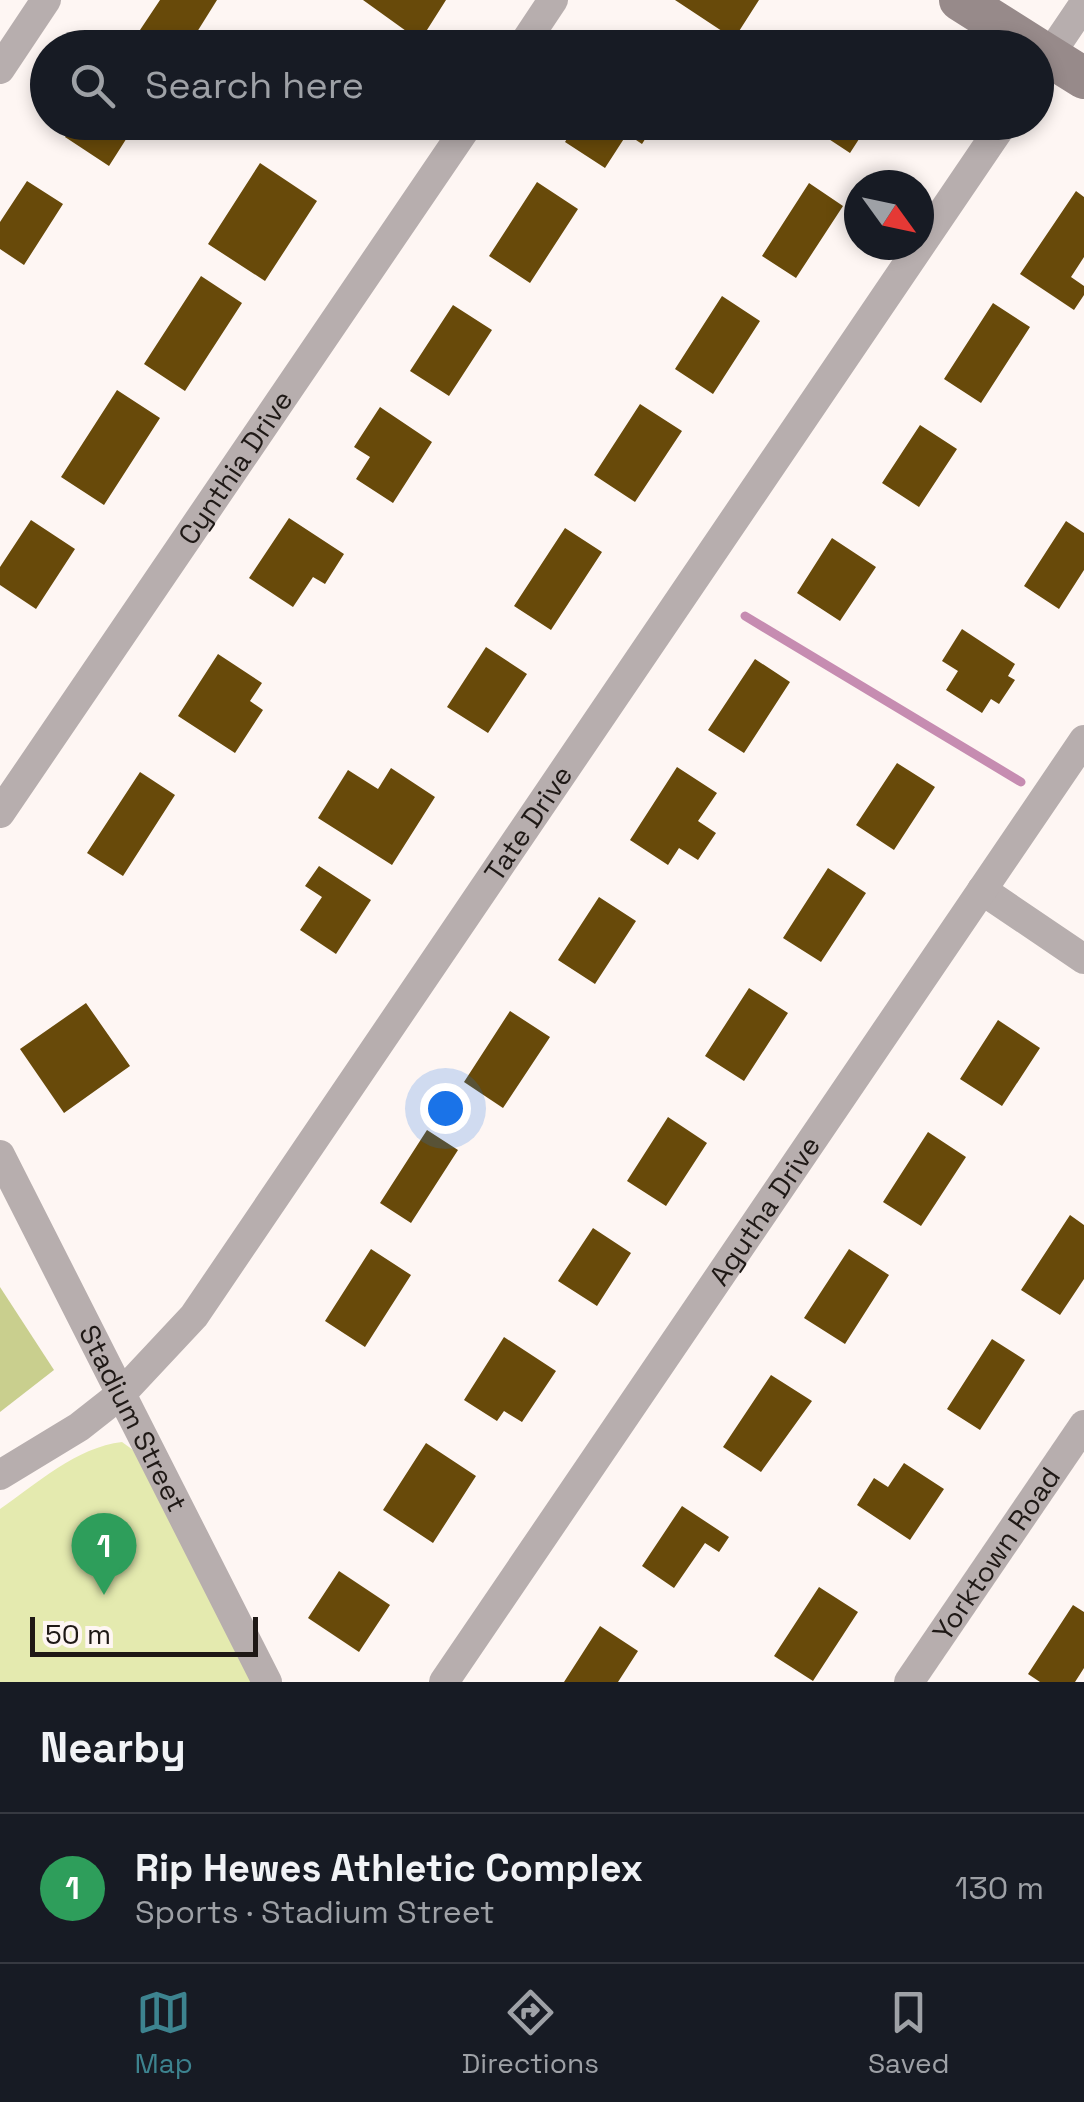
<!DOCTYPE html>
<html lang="en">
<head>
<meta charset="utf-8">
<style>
	body { margin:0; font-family:"Space Grotesk",sans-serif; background:#242831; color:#f1f3f6 }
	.compass { position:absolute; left:844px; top:170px; width:90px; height:90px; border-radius:50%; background:#171b24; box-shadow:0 5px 15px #0003; rotate:123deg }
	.scale { position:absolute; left:30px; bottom:25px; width:228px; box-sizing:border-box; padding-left:10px; border:5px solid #1f1916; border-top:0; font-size:28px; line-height:35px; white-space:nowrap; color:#1f1916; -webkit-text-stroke:8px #fef6f3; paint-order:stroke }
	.you { position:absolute; left:445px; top:1108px; width:35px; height:35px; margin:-25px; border:8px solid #fff; border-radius:50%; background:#1a73e8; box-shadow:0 0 0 15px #1a73e833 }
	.badge { display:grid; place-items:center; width:65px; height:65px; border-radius:50%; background:#3d838f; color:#fff; font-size:32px; font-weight:700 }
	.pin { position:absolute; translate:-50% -82px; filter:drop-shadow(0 2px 5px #0008) }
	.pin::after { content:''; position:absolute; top:52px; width:35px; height:30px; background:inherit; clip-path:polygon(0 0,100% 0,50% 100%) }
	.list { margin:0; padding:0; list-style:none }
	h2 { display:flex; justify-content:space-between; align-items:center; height:130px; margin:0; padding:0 40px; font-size:42px }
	h2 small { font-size:32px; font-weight:400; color:#9ea1a6 }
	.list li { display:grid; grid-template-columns:65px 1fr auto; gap:30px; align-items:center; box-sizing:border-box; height:150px; padding:0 40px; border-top:2px solid #363941 }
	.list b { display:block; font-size:38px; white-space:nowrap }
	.list p { margin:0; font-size:32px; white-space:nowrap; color:#9ea1a6 }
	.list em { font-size:32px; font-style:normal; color:#9ea1a6 }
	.icon { flex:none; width:55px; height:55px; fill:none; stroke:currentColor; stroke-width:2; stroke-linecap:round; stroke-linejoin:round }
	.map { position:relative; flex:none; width:1084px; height:1682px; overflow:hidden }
	.search { position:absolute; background:#171b24; box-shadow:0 5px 15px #0003; left:30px; right:30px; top:30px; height:110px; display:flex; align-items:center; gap:25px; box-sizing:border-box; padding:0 35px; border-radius:55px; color:#9ea1a6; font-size:38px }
	.sheet { height:280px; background:#171b24 }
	nav { display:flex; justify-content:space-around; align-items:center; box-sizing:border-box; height:140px; border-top:2px solid #363941; background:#171b24; font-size:28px; color:#9ea1a6 }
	nav a { display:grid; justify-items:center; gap:5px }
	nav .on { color:#3d838f }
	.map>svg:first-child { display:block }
	.green { fill:#e4eaaf }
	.forest { fill:#c9cf8e }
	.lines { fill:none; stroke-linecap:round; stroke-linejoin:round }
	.stream { stroke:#c68cb1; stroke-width:9 }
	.building { fill:#684a0a }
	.street { stroke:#b7aeae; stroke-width:30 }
	.secondary { stroke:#978a8a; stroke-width:42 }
	.labels { text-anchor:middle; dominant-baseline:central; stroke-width:10; stroke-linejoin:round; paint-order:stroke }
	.street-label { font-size:28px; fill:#1f1916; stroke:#fef6f3 }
</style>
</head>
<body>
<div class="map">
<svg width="1084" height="1682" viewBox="0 0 1084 1682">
	<rect width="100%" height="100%" fill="#fef6f3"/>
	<path class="green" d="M122,1442L133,1450L254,1682H0V1509C36,1484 77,1447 122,1442Z"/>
	<path class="forest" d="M0,1287L54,1370L0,1412Z"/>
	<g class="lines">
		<path class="stream" d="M745,616L1021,782"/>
	</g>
	<path class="building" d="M160,0H217L187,48H160L138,33Z
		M363,0H446L420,41Z
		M675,0H759L734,39Z
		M75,122H137L109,166L65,137Z
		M310,122H347L336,139Z
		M577,122H651L654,125L642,144L627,134L605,168L565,142Z
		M816,122H870L850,153L812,128Z
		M260,163L317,201L265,281L208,244Z
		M27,181L63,204L24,265L0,249V222Z
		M537,182L578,209L530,283L489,256Z
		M809,183L843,206L796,278L762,256Z
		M1076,191L1084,197V257L1071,277L1084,286V295L1074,310L1020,274Z
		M201,276L242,303L185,391L144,364Z
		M722,296L760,321L713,394L675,369Z
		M993,303L1030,327L981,403L944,379Z
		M453,305L492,330L449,396L410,371Z
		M117,390L160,418L104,505L61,477Z
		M640,404L682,431L635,502L594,475Z
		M380,407L432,442L393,503L356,479L370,457L354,447Z
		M920,425L957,449L919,507L882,483Z
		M289,518L344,554L325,584L313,577L293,607L249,578Z
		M31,520L75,549L36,609L0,585V567Z
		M1066,521L1084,533V570L1059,609L1024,586Z
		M565,528L602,552L551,630L514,606Z
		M832,538L876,567L840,621L797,593Z
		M962,629L1015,664L1008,676L1015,680L999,704L991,699L982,713L946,690L958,671L942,661Z
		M486,647L527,674L488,733L447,707Z
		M218,654L262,683L250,701L263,710L235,753L178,716Z
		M755,659L790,682L744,753L708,730Z
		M897,763L935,787L894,850L856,825Z
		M677,767L717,793L698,821L716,833L698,860L679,848L668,865L630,840Z
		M391,768L435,797L392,865L318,818L348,770L378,789Z
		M140,772L175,795L123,876L87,853Z
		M319,866L371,900L336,954L300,930L322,897L305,886Z
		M828,868L866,893L821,962L783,938Z
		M599,897L636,921L595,984L558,960Z
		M749,988L788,1013L744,1081L705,1056Z
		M86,1003L130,1066L64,1113L20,1049Z
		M510,1011L550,1037L503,1108L464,1082Z
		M998,1020L1040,1048L1002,1106L960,1079Z
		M668,1117L707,1143L666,1206L627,1181Z
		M427,1130L458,1150L411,1223L380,1203Z
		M928,1132L966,1157L921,1226L883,1202Z
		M1070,1215L1084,1225V1279L1060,1315L1021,1290Z
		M593,1228L631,1253L597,1306L558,1281Z
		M371,1249L411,1275L365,1347L325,1321Z
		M849,1249L889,1275L845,1344L804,1318Z
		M504,1337L556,1371L522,1422L504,1411L497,1421L464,1400Z
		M992,1339L1025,1360L980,1430L947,1409Z
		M771,1375L812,1401L761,1472L723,1447Z
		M426,1443L476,1476L433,1543L383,1510Z
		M904,1463L944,1489L910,1540L857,1505L874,1478L888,1487Z
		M682,1506L729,1537L719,1552L705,1543L674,1588L642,1566Z
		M113,1536L131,1553L104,1578L88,1560Z
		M339,1571L390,1605L359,1652L308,1618Z
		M819,1587L858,1612L813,1681L774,1656Z
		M1073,1605L1084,1612V1668L1075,1682H1040L1028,1674Z
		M600,1626L638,1651L618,1682H564Z"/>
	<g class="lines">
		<g class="street">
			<path d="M521,48L553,0"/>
			<path d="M0,69L46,0"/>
			<path d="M1036,75L1084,4"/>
			<path id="s1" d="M0,813L470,122"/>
			<path d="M982,890L1084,959"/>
			<path id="s2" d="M0,1155L267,1682"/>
			<path id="s3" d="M0,1475L79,1427L121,1394L194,1316L1004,122"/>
			<path id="s4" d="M444,1682L1084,740"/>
			<path id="s5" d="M909,1682L1084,1425"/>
		</g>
		<path class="secondary" d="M960,0L1036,48
			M1036,48L1084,78"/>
	</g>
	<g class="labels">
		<g class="street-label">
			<text stroke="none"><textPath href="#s1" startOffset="418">Cynthia Drive</textPath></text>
			<text stroke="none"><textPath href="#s3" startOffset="848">Tate Drive</textPath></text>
			<text stroke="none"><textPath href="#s4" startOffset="570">Agutha Drive</textPath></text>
			<text stroke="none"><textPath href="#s2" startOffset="295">Stadium Street</textPath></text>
			<text stroke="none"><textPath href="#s5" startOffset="155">Yorktown Road</textPath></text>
		</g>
	</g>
</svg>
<svg class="compass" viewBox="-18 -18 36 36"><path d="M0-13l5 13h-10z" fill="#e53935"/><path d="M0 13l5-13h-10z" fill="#9ea1a6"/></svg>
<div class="scale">50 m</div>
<div class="you"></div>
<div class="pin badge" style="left:104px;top:1595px;background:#2e9e5b">1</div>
<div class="search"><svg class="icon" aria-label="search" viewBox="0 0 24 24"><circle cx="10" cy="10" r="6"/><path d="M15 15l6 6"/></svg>Search here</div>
</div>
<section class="sheet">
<h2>Nearby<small></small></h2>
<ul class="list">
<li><span class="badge" style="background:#2e9e5b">1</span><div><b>Rip Hewes Athletic Complex</b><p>Sports · Stadium Street</p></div><em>130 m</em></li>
</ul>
</section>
<nav>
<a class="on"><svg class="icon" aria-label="map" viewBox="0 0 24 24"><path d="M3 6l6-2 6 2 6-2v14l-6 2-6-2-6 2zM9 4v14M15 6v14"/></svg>Map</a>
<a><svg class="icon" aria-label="directions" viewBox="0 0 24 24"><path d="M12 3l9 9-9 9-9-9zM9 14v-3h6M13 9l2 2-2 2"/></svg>Directions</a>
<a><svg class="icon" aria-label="saved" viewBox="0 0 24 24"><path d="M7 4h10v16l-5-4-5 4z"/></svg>Saved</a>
</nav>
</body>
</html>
